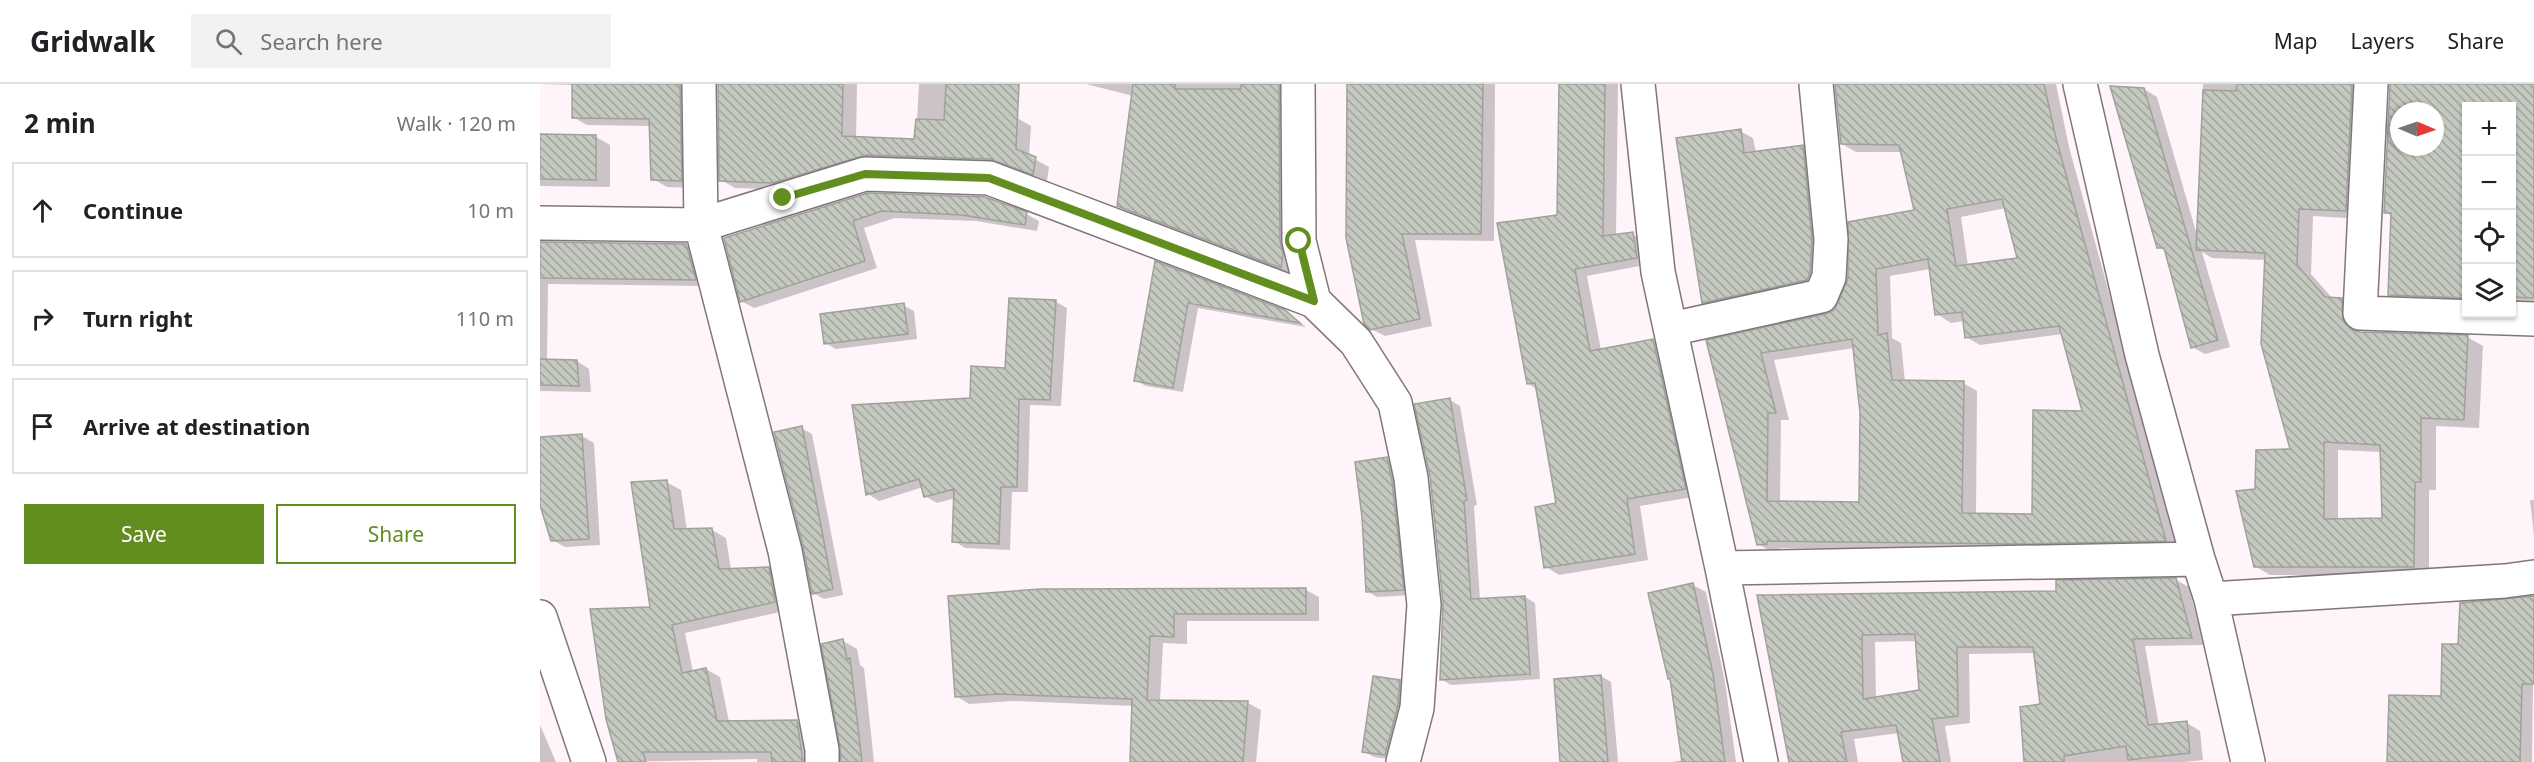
<!DOCTYPE html>
<html lang="en">
<head>
<meta charset="utf-8">
<style>
	body { margin:0; font-family:"Noto Sans",sans-serif; background:#f2f2f2; color:#202124 }
	.controls { position:absolute; right:18px; top:18px; display:grid; overflow:hidden; border-radius:0px; box-shadow:0 2px 4px #0004 }
	.controls button { width:54px; height:54px; display:grid; place-items:center; padding:0; border:0; border-bottom:2px solid #e0e0e0; background:#fff; color:#202124; font:30px sans-serif }
	.compass { position:absolute; left:1850px; top:18px; width:54px; height:54px; border-radius:50%; background:#fff; box-shadow:0 2px 4px #0004; rotate:92deg }
	.stop { position:absolute; width:18px; height:18px; margin:-14px; border:4px solid #628e20; border-radius:50%; background:#fff }
	.stop.end { background:#628e20; border-color:#fff; box-shadow:0 2px 6px #0008 }
	.list { margin:0; padding:0; list-style:none }
	h2 { display:flex; justify-content:space-between; align-items:center; height:78px; margin:0; padding:0 24px; font-size:26px }
	h2 small { font-size:20px; font-weight:400; color:#757577 }
	.list li { display:grid; grid-template-columns:39px 1fr auto; gap:18px; align-items:center; box-sizing:border-box; height:96px; margin:0 12px 12px; padding:0 12px; border:2px solid #e0e0e0; border-radius:0px }
	.list b { display:block; font-size:22px; white-space:nowrap }
	.list em { font-size:20px; font-style:normal; color:#757577 }
	.actions { display:flex; gap:12px; padding:18px 24px }
	.actions a { flex:1; padding:14px 0; border:2px solid #628e20; border-radius:0px; text-align:center; font-size:21px; color:#628e20 }
	.actions .main { background:#628e20; color:#fff }
	.icon { flex:none; width:33px; height:33px; fill:none; stroke:currentColor; stroke-width:2; stroke-linecap:round; stroke-linejoin:round }
	.map { position:relative; flex:none; width:1994px; height:678px; overflow:hidden }
	header { display:flex; align-items:center; gap:36px; box-sizing:border-box; height:84px; padding:0 30px; background:#fff; border-bottom:2px solid #e0e0e0 }
	header strong { font-size:28px }
	nav { display:flex; gap:33px; margin-inline-start:auto; font-size:21px }
	.search { width:420px; height:54px; background:#f2f2f2; display:flex; align-items:center; gap:15px; box-sizing:border-box; padding:0 21px; border-radius:0px; color:#757577; font-size:22px }
	main { display:flex }
	aside { flex:1; background:#fff }
	.map>svg:first-child { display:block }
	.shadow { fill:#0003; fill-rule:evenodd }
	.building { fill:url(#building-back-hatch); stroke:#9ea29a; stroke-width:1.5; fill-rule:evenodd }
	.lines { fill:none; stroke-linecap:round; stroke-linejoin:round }
	.minor-casing { stroke:#80777b; stroke-width:36 }
	.minor { stroke:#fff; stroke-width:33 }
	.route { stroke:#628e20; stroke-width:8 }
</style>
</head>
<body>
<header>
<strong>Gridwalk</strong>
<div class="search"><svg class="icon" aria-label="search" viewBox="0 0 24 24"><circle cx="10" cy="10" r="6"/><path d="M15 15l6 6"/></svg>Search here</div>
<nav><a>Map</a><a>Layers</a><a>Share</a></nav>
</header>
<main>
<aside>
<h2>2 min<small>Walk · 120 m</small></h2>
<ul class="list">
<li><svg class="icon" aria-label="ahead" viewBox="0 0 24 24"><path d="M12 20V5M6 11l6-6 6 6"/></svg><div><b>Continue</b></div><em>10 m</em></li>
<li><svg class="icon" aria-label="right" viewBox="0 0 24 24"><path d="M7 20v-9h11M14 6l5 5-5 5"/></svg><div><b>Turn right</b></div><em>110 m</em></li>
<li><svg class="icon" aria-label="arrive" viewBox="0 0 24 24"><path d="M6 21V4h12l-3 4 3 4H6"/></svg><div><b>Arrive at destination</b></div></li>
</ul>
<div class="actions"><a class="main">Save</a><a>Share</a></div>
</aside>
<div class="map">
<svg width="1994" height="678" viewBox="0 0 1994 678">
	<defs>
		<pattern id="building-back-hatch" width="6" height="6" patternUnits="userSpaceOnUse" patternTransform="scale(1.5)"><rect width="6" height="6" fill="#c4c9c0"/><path d="M-1 5l2 2M0 0l6 6M5-1l2 2" fill="none" stroke="#a1a49d"/></pattern>
	</defs>
	<rect width="100%" height="100%" fill="#fff4f9"/>
	<path class="shadow" d="M0,0H156L155,104L127,103L113,95L111,42L47,41L33,33L34,1Z
		M179,0H317L316,54L376,57L379,0H474L477,34L491,42L489,72L509,83L507,97L465,82L248,106L195,104L181,96Z
		M546,0H757L755,191L592,130L578,121L593,12Z
		M809,0H955L954,157L875,156L892,242L845,252L831,245Z
		M1021,0H1078L1076,152L1092,150L1105,157L1110,180L1047,192L1061,266L1113,257L1126,264L1158,412L1100,422L1108,476L1019,491L1006,483L1018,421L997,305L988,300L1019,133Z
		M1297,0H1516L1529,63L1639,464L1495,467L1240,464V468H1232L1218,460L1168,258L1286,232L1294,228L1376,127L1362,68H1316L1302,60ZM1466,124L1479,175L1428,182L1421,133ZM1390,185L1397,230L1411,239L1424,237L1426,253L1440,261L1523,250L1544,328L1493,431H1436L1437,307L1423,299L1365,298L1361,259L1352,254L1350,192ZM1314,264L1321,329L1320,419L1240,418L1241,336H1249L1234,276Z
		M1663,0H1830L1821,135L1773,132L1771,190L1793,215L1802,216L1817,224L1820,249L1927,253L1943,262L1939,344L1896,342V406H1889V490L1730,491L1715,482L1716,406L1752,366L1726,176L1672,174L1662,168L1690,263L1665,270L1652,263L1626,168L1619,163L1604,5L1617,13L1657,151ZM1798,366L1842,368L1844,436H1798Z
		M1851,0H1994V221L1972,220V22H1926V221L1864,219L1849,210L1852,132L1845,128ZM1859,27H1895V63H1859Z
		M1200,47L1213,54L1216,69L1263,63L1276,70L1283,196L1176,225L1163,218Z
		M0,53H56L70,61V103L0,102Z
		M328,110L486,130L499,137L497,147L436,137L355,134L324,144L337,184L214,224L201,217Z
		M0,159L146,161L158,168L167,202L8,200L7,276L37,277L49,285L51,308L0,307Z
		M616,179L744,227L766,243L658,224L643,308L606,302L595,296Z
		M516,218L527,224L521,322L490,321L488,408H472L470,466L425,464L414,457L416,414L397,419L385,412L383,403L339,417L328,410L466,285Z
		M363,221L374,227L377,255L296,265L285,259Z
		M910,316L920,322L937,421L934,422L940,516L985,513L995,519L1000,595L911,601L901,595Z
		M261,344L272,350L303,511L284,515L273,509Z
		M42,352L54,359L60,461L25,463L12,456L0,416V354Z
		M847,375L857,381L873,511L837,513L827,507Z
		M126,398L141,406L147,446H172L186,454L191,486L229,485L243,493L249,526L145,549L153,588L166,585L180,593L189,638H257L271,646L277,678H217V675L79,678L112,525Z
		M1990,416H1994V451Z
		M1636,496L1649,503L1664,561L1605,562L1619,642L1647,639L1660,647L1663,676L1644,678H1486L1502,621L1495,569L1429,570L1430,639L1405,642L1411,678H1365L1359,649L1314,655L1318,678H1251L1219,512L1518,509ZM1377,557L1381,607L1336,615L1335,558Z
		M1153,501L1166,508L1185,598L1196,678H1132L1143,676L1129,594Z
		M766,506L779,513V537H647V560L623,559L620,617L708,619L721,626L716,678H591L594,622L473,617L429,620L416,612L410,514Z
		M1994,513L1992,678H1849L1902,614L1920,561Z
		M303,557L317,565L320,581L324,584L334,678H301Z
		M1061,592L1071,598L1078,678H1022Z
		M860,597L870,603L856,676L834,673L823,667Z
		M0,641L16,678H0Z"/>
	<path class="building" d="M32,0H140L142,97L111,96L109,35L32,34Z
		M178,0H303L302,52L374,55L376,35L404,36L406,0H479L476,65L496,73L493,91L450,75L326,71L233,99L179,97Z
		M593,0H635V5H701V0H739L740,157L743,170L741,184L577,122Z
		M807,0H943L941,150H862L880,235L830,246L824,240L806,154Z
		M1019,0H1065L1063,152L1093,148L1097,174L1035,185L1050,267L1113,255L1146,405L1087,415L1095,470L1004,484L995,423L1016,419L995,299L987,300L957,139L1017,131Z
		M1295,0H1504L1516,54L1626,457L1480,460L1227,457V460L1217,461L1166,256L1285,230L1293,227L1298,219L1308,194V138L1374,126L1359,61L1301,60ZM1462,115L1477,174L1416,182L1407,125ZM1388,175L1395,231L1422,228L1425,254L1519,242L1542,327L1493,326L1492,430L1422,429L1424,297L1352,296L1347,249L1338,251L1336,185ZM1312,255L1320,329L1319,418L1227,417L1228,329H1236L1221,269Z
		M1697,0H1812L1806,127L1759,125L1757,181L1785,213L1802,214L1803,237L1811,245L1819,248L1928,251L1924,336L1881,334V398H1875L1874,483H1714L1696,407L1715,405L1716,366L1750,365L1721,260L1725,169L1656,166L1663,6L1696,7ZM1784,358L1840,361L1842,434L1784,435Z
		M1850,0H1994V214L1971,213V22H1926V214L1848,211L1851,129H1844ZM1859,27H1895V63H1859Z
		M1570,2L1604,4L1678,256L1651,264L1624,164H1617Z
		M1201,45L1204,69L1263,61L1272,155L1270,189L1267,196L1162,219L1136,54Z
		M0,50L56,51V96L0,95Z
		M328,109L445,113L487,128L485,141L422,131L342,127L313,137L325,177L200,218L184,154Z
		M0,158L146,160L156,196L0,194Z
		M615,177L745,226L760,239L648,219L633,304L594,297Z
		M469,214L516,216L510,316L479,315L477,403H461L459,460L412,458L414,405L384,413L379,395L326,411L312,321L430,314L431,282L465,284Z
		M364,219L368,250L284,260L280,230Z
		M0,275L37,276L39,302L0,301Z
		M910,314L927,416L924,417L931,515L985,512L990,590L900,596L903,519L890,392L874,320Z
		M262,342L293,505L272,510L263,462L234,348Z
		M42,350L49,455L11,457L0,421V353Z
		M847,373L852,397L864,506L826,508L822,433L815,378Z
		M127,396L134,445L172,444L179,485L229,483L235,518L132,541L142,589L166,584L177,637L257,636L263,678H232L231,668H103L106,678H78L66,635L50,525L110,523L91,398Z
		M1636,494L1652,554L1593,555L1608,641L1647,637L1650,669L1588,676L1586,662L1524,672V678H1484L1480,623L1500,620L1493,563H1417L1418,632L1392,635L1400,678H1363L1356,641L1301,648L1307,678H1249L1217,511L1516,507V496ZM1375,550L1379,606L1323,615L1322,551Z
		M1153,499L1173,590L1185,678H1142L1130,594L1128,595L1108,509Z
		M766,504V530H634V553L610,552L607,616L708,617L703,678H590L592,615L458,610L415,613L408,512L500,505Z
		M1994,512V600H1982L1980,678H1847L1849,611L1901,612L1902,560H1918L1920,519Z
		M303,555L307,575L310,574L322,678H301L300,663L281,560Z
		M1061,591L1068,678H1020L1014,595Z
		M833,592L860,596L858,621L845,671L822,668Z"/>
	<g class="lines">
		<g class="minor-casing">
			<path id="minor" d="M159,0L161,141L245,467L282,666V678
				M758,0L759,157L774,217L816,258L855,319L871,394L884,521L877,624L863,678
				M1098,0L1118,188L1182,484L1658,475
				M1540,0L1602,271L1658,475L1671,515L1708,678
				M1831,0L1820,229L1994,235
				M0,139L161,141L325,90L449,94L774,217
				M1131,245L1281,212L1289,193L1291,155L1276,0
				M1182,484L1221,678
				M1671,515L1965,497L1994,493
				M0,533L49,678"/>
		</g>
		<use href="#minor" class="minor"/>
	</g>
	<g class="lines">
		<path class="route" d="M243,114L325,90L449,94L774,217L759,157"/>
	</g>
</svg>
<div class="controls">
<button>+</button>
<button>−</button>
<button><svg class="icon" aria-label="locate" viewBox="0 0 24 24"><circle cx="12" cy="12" r="6"/><path d="M12 2v4M12 18v4M2 12h4M18 12h4"/></svg></button>
<button><svg class="icon" aria-label="layers" viewBox="0 0 24 24"><path d="M12 4l9 5-9 5-9-5zM3 14l9 5 9-5"/></svg></button>
</div>
<svg class="compass" viewBox="-18 -18 36 36"><path d="M0-13l5 13h-10z" fill="#e53935"/><path d="M0 13l5-13h-10z" fill="#757577"/></svg>
<div class="stop" style="left:759px;top:157px"></div>
<div class="stop end" style="left:243px;top:114px"></div>
</div>
</main>
</body>
</html>
